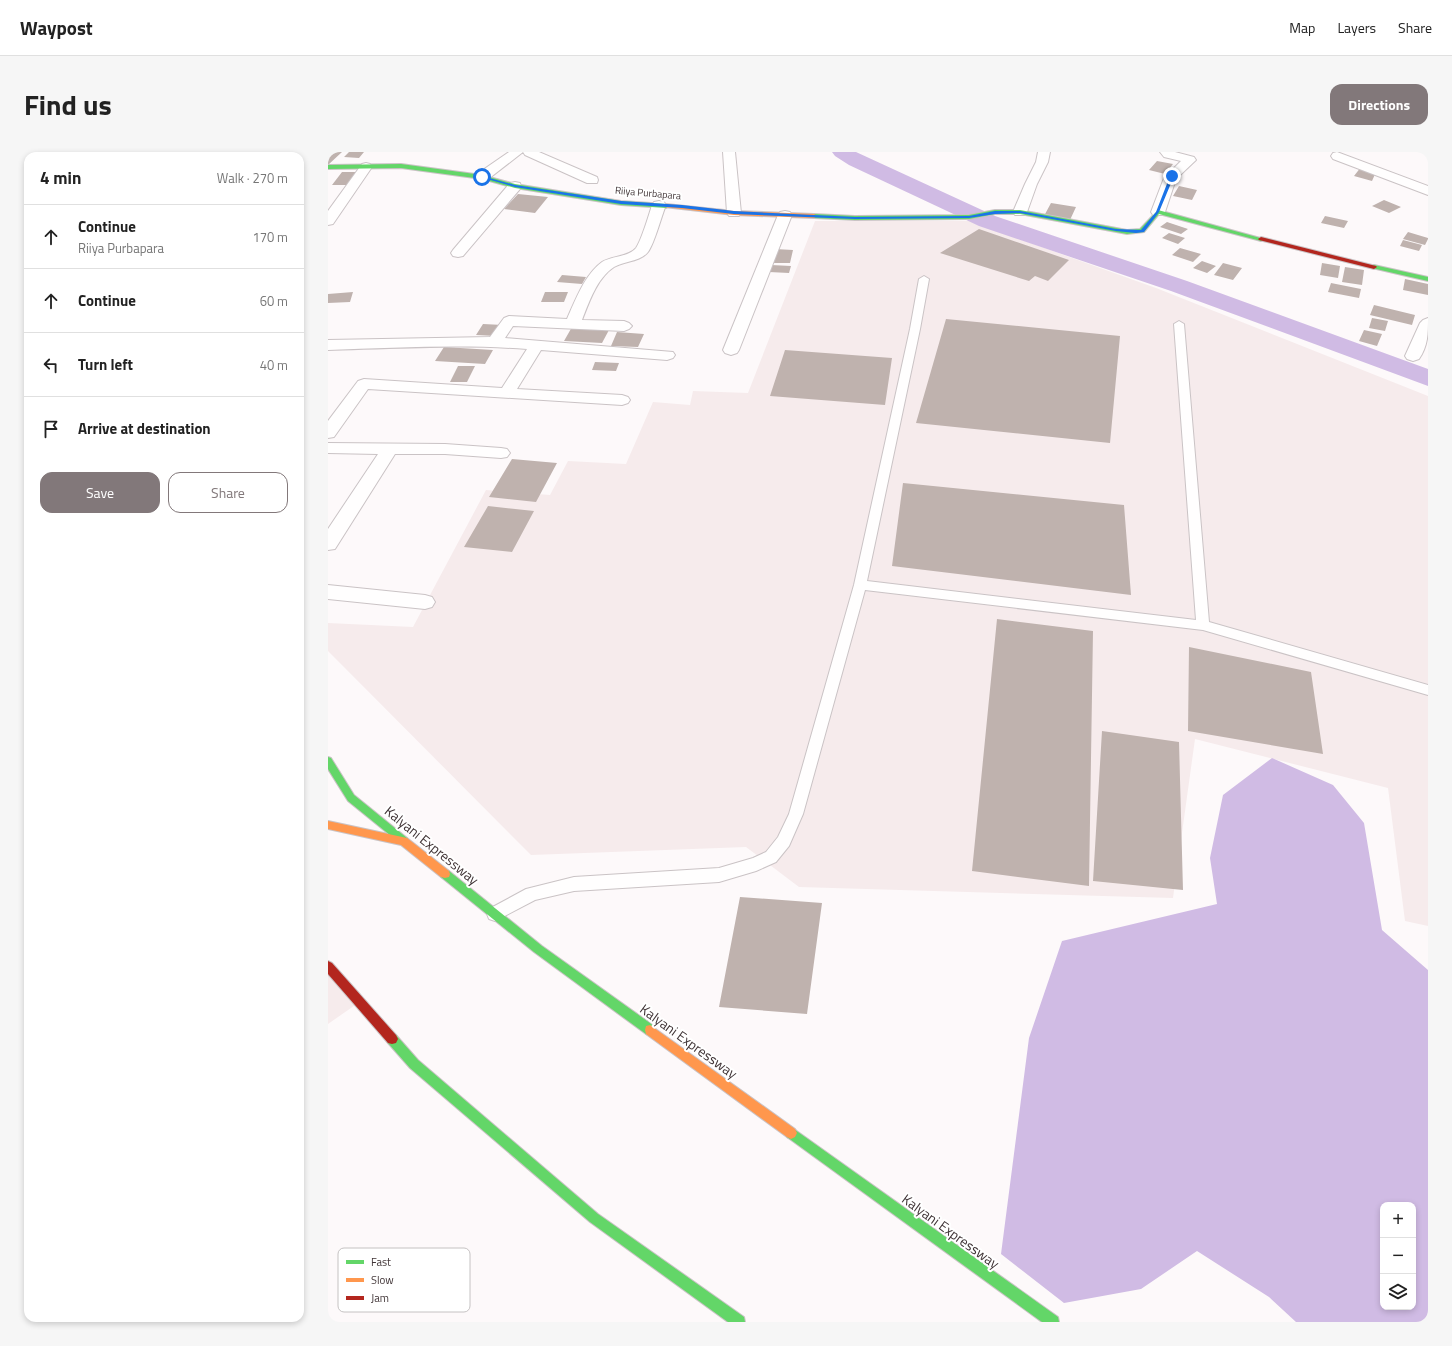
<!DOCTYPE html>
<html lang="en">
<head>
<meta charset="utf-8">
<style>
	body { margin:0; font-family:"Titillium Web",sans-serif; background:#f6f6f6; color:#222 }
	.controls { position:absolute; right:12px; bottom:12px; display:grid; overflow:hidden; border-radius:8px; box-shadow:0 2px 6px #0003 }
	.controls button { width:36px; height:36px; display:grid; place-items:center; padding:0; border:0; border-bottom:1px solid #e0e0e0; background:#fff; color:#222; font:20px sans-serif }
	.stop { position:absolute; width:12px; height:12px; margin:-9px; border:3px solid #1a73e8; border-radius:50%; background:#fff }
	.stop.end { background:#1a73e8; border-color:#fff; box-shadow:0 1px 4px #0008 }
	.list { margin:0; padding:0; list-style:none }
	h2 { display:flex; justify-content:space-between; align-items:center; height:52px; margin:0; padding:0 16px; font-size:17px }
	h2 small { font-size:13px; font-weight:400; color:#767676 }
	.list li { display:grid; grid-template-columns:26px 1fr auto; gap:12px; align-items:center; box-sizing:border-box; height:64px; padding:0 16px; border-top:1px solid #e0e0e0 }
	.list b { display:block; font-size:15px; white-space:nowrap }
	.list p { margin:0; font-size:13px; white-space:nowrap; color:#767676 }
	.list em { font-size:13px; font-style:normal; color:#767676 }
	.actions { display:flex; gap:8px; padding:12px 16px }
	.actions a { flex:1; padding:9px 0; border:1px solid #82787a; border-radius:12px; text-align:center; font-size:14px; color:#82787a }
	.actions .main { background:#82787a; color:#fff }
	.icon { flex:none; width:22px; height:22px; fill:none; stroke:currentColor; stroke-width:2; stroke-linecap:round; stroke-linejoin:round }
	.map { position:relative; flex:none; width:1100px; height:1170px; overflow:hidden; border-radius:12px }
	header { display:flex; align-items:center; gap:24px; box-sizing:border-box; height:56px; padding:0 20px; background:#fff; border-bottom:1px solid #e0e0e0 }
	header strong { font-size:19px }
	nav { display:flex; gap:22px; margin-inline-start:auto; font-size:14px }
	.intro { display:flex; align-items:center; justify-content:space-between; box-sizing:border-box; height:96px; padding:0 24px }
	h1 { margin:0; font-size:28px }
	.button { padding:10px 18px; border-radius:12px; background:#82787a; color:#fff; font-size:14px; font-weight:700 }
	main { display:flex; gap:24px; padding:0 24px }
	aside { flex:1; background:#fff; border-radius:12px; box-shadow:0 2px 6px #0003 }
	.map>svg:first-child { display:block }
	.built { fill:#f6ebec }
	.water { fill:#d0bbe4; fill-rule:evenodd }
	.lines { fill:none; stroke-linecap:round; stroke-linejoin:round }
	.canal { fill:#d0bbe4; fill-rule:evenodd }
	.building { fill:#bfb2ae }
	.lane-casing { stroke:#cac3c5; stroke-width:2 }
	.street-casing { stroke:#cac3c5; stroke-width:2 }
	.fast-casing { stroke:#cac3c5; stroke-width:2 }
	.slow-casing { stroke:#cac3c5; stroke-width:2 }
	.jam-casing { stroke:#cac3c5; stroke-width:2 }
	.lane { fill:#fffefe; fill-rule:evenodd }
	.street { fill:#fffefe; fill-rule:evenodd }
	.fast { fill:#63d668; fill-rule:evenodd }
	.slow { fill:#ff974d; fill-rule:evenodd }
	.jam { fill:#b3261e; fill-rule:evenodd }
	.route { fill:#1a73e8 }
	.labels { text-anchor:middle; dominant-baseline:central; stroke-width:4; stroke-linejoin:round; paint-order:stroke }
	.far-street-label { font-size:10px; fill:#3f3335; stroke:#fff }
	.near-street-label { font-size:14px; fill:#3f3335; stroke:#fff }
	.key { fill:#fff; stroke:#c5c2c2; stroke-width:1 }
	.key-label { font-size:11px; fill:#3f3335 }
</style>
</head>
<body>
<header>
<strong>Waypost</strong>
<nav><a>Map</a><a>Layers</a><a>Share</a></nav>
</header>
<div class="intro"><h1>Find us</h1><a class="button">Directions</a></div>
<main>
<aside>
<h2>4 min<small>Walk · 270 m</small></h2>
<ul class="list">
<li><svg class="icon" aria-label="ahead" viewBox="0 0 24 24"><path d="M12 20V5M6 11l6-6 6 6"/></svg><div><b>Continue</b><p>Riiya Purbapara</p></div><em>170 m</em></li>
<li><svg class="icon" aria-label="ahead" viewBox="0 0 24 24"><path d="M12 20V5M6 11l6-6 6 6"/></svg><div><b>Continue</b></div><em>60 m</em></li>
<li><svg class="icon" aria-label="left" viewBox="0 0 24 24"><path d="M17 20v-9H6M10 6l-5 5 5 5"/></svg><div><b>Turn left</b></div><em>40 m</em></li>
<li><svg class="icon" aria-label="arrive" viewBox="0 0 24 24"><path d="M6 21V4h12l-3 4 3 4H6"/></svg><div><b>Arrive at destination</b></div></li>
</ul>
<div class="actions"><a class="main">Save</a><a>Share</a></div>
</aside>
<div class="map">
<svg width="1100" height="1170" viewBox="0 0 1100 1170">
	<rect width="100%" height="100%" fill="#fdf9fa"/>
	<path class="built" d="M487,69H641L828,136L1100,244V774L1077,769L1060,636L867,587L845,746L471,735L418,695L203,703L0,499V471L85,475L158,338L222,343L240,309L298,312L325,250L362,253L365,239L420,241Z
		M0,813L33,849L0,872Z"/>
	<path class="water" d="M944,606L1005,633L1036,671L1054,778L1100,818V1170H968L941,1145L869,1099L813,1137L736,1151L673,1102L701,886L734,789L889,752L882,706L895,643ZM1055,1053H1085V1155H1055Z"/>
	<g class="lines">
		<path class="canal" d="M504,0H528L667,64L859,129L1100,217V234L843,139L651,74L521,13L507,4Z"/>
	</g>
	<path class="building" d="M0,0H14L0,13Z
		M21,0H36L31,6L16,5Z
		M829,9L845,12L837,22L821,18Z
		M1033,15L1048,20L1044,29L1026,24Z
		M14,20H30L20,33H4Z
		M851,34L869,38L864,48L845,44Z
		M190,42L220,45L207,61L176,57Z
		M1056,48L1073,55L1061,61L1044,54Z
		M723,51L748,55L742,68L716,64Z
		M997,64L1020,69L1016,76L993,71Z
		M839,70L860,77L853,82L832,75Z
		M651,77L741,108L720,129L707,124L701,129L612,101Z
		M1080,80L1100,86V87L1097,93L1075,87Z
		M841,81L857,86L850,92L834,86Z
		M1075,88L1094,93L1091,99L1072,94Z
		M852,96L873,102L865,110L844,103Z
		M447,97L465,98L462,111H444Z
		M874,109L888,114L879,121L865,116Z
		M895,111L914,116L905,128L886,123Z
		M994,111L1012,114L1010,126L992,123Z
		M443,113L463,114L461,121L441,120Z
		M1017,115L1036,118L1034,133L1014,130Z
		M234,123L258,125L254,132L229,130Z
		M1077,127L1100,132V143L1075,138Z
		M1003,131L1033,137L1031,146L1000,140Z
		M25,140L22,150L0,151V142Z
		M217,140H240L236,150H213Z
		M1046,153L1087,163L1084,173L1042,163Z
		M1044,166L1060,169L1057,179L1041,176Z
		M618,167L792,184L782,291L588,271Z
		M155,172L175,173L168,184L148,183Z
		M244,175L281,178L274,191L236,189Z
		M1036,178L1054,182L1049,194L1031,189Z
		M289,180L316,182L310,195L283,194Z
		M116,195L165,198L157,212L107,209Z
		M457,198L564,206L557,253L442,244Z
		M267,210L291,211L288,219L264,218Z
		M130,214H147L139,230H122Z
		M184,307L229,311L208,350L161,345Z
		M575,331L796,353L803,443L564,414Z
		M160,354L206,359L184,400L136,395Z
		M669,467L765,479L761,734L644,719Z
		M861,495L983,520L995,602L860,579Z
		M774,579L851,590L855,738L765,729Z
		M412,745L494,751L479,862L391,855Z"/>
	<g class="lines">
		<g class="lane-casing">
			<path id="lane" d="M596,124L601,127L592,177L539,429L868,468L846,172L851,169L856,172L881,470L1100,533V543L875,478L537,438L475,662L461,694L448,710L428,719L391,730L246,739L207,748L167,769L161,767L159,762L161,757L198,737L246,725L391,716L425,706L438,700L450,685L461,662L526,433L582,177L591,127Z"/>
		</g>
		<g class="street-casing">
			<path id="street" d="M181,0H211L269,25L270,28L269,31H259L197,3L195,0L159,28H149L148,25L149,22Z
				M395,0H407L413,61L411,64H401L399,61Z
				M710,0H722L720,10L709,32L699,60L697,63H687L685,60L697,32L708,10Z
				M832,0H847L866,5L868,8L848,27L837,60L835,63H825L823,60L836,26L853,9L836,5Z
				M1009,0L1100,34V43L1005,7L1003,4L1005,1Z
				M38,11L42,12L44,15L5,72L0,73V59L34,12Z
				M187,30L192,31L193,34L192,37L135,104L130,105L125,104L123,101L125,98L182,31Z
				M331,49L336,50L338,53C333,65 327,90 320,100C312,110 296,109 286,115C269,126 261,150 254,168L296,169L301,171L304,174L301,177L296,179L185,174L177,186L345,200L347,203L345,206L339,208L213,198L189,237L294,243L300,245L302,248L300,251L294,253L40,237L6,285L0,286V269L30,229L36,227L174,236L199,197C133,192 66,196 0,198V188L162,185L176,166L181,164L239,167C247,149 257,122 274,110C283,104 301,105 308,96C313,89 321,63 324,53L326,50Z
				M457,59L462,60L464,63L411,198L409,201L403,203L397,201L395,198L450,63L452,60Z
				M1100,166C1100,182 1100,194 1091,207L1085,209L1079,207L1077,204L1092,171L1095,168Z
				M0,291L117,292L173,296L179,297L182,301L179,305L173,306L117,302H67L7,397L0,398V377L50,302L0,301Z
				M0,433L97,443L104,445L107,450L104,455L97,457L0,447Z"/>
		</g>
		<g class="fast-casing">
			<path id="fast" d="M73,12L154,23L187,32L293,49L338,52L341,54L338,56L293,53L187,36L154,27L73,16L0,17V13Z
				M667,58H692L799,78L812,77L830,58L936,87L933,89L831,62L816,80L799,82L692,62H667L641,67L527,68L486,66L483,64L486,62L527,64L641,63Z
				M1046,113L1100,125V129L1044,116V114Z
				M0,605L3,606L26,643L79,686L81,689L79,692L76,693L73,692L20,649L0,617Z
				M117,718L121,719L214,794L326,874L327,878L326,882L322,883L318,882L206,800L113,725L112,722L113,719Z
				M64,882L68,883L90,908L270,1062L416,1165L417,1170H400L262,1070L82,916L60,891L58,887L60,883Z
				M463,975L730,1165L731,1170H714L459,985L457,981L459,977Z"/>
		</g>
		<g class="slow-casing">
			<path id="slow" d="M338,52L406,59L486,62L489,64L486,66L406,63L336,55L335,54Z
				M0,669L79,686L121,719L122,722L121,725L117,726L113,725L73,693L0,677Z
				M322,873L467,977L469,981L467,985L463,987L459,985L318,882L317,878L318,874Z"/>
		</g>
		<g class="jam-casing">
			<path id="jam" d="M933,85L1048,114L1049,115L1046,117L931,88L930,87Z
				M0,809L4,811L68,883L70,887L68,891L64,892L60,891L0,822Z"/>
		</g>
		<use href="#lane" class="lane"/>
		<use href="#street" class="street"/>
		<use href="#fast" class="fast"/>
		<use href="#slow" class="slow"/>
		<use href="#jam" class="jam"/>
	</g>
	<path class="route" d="M844,23L846,24L831,60L816,80L808,81L788,79L692,61L667,62L641,66L527,67L406,62L354,56L293,52L187,35L152,25L154,24L187,33L293,49L354,53L406,59L527,65L641,64L667,59H692L788,77L813,78L828,60L842,24Z"/>
	<g class="labels">
		<g class="far-street-label">
			<text transform="translate(320 41) rotate(5)">Riiya Purbapara</text>
		</g>
		<g class="near-street-label">
			<text transform="translate(104 693) rotate(39)">Kalyani Expressway</text>
			<text transform="translate(361 889) rotate(36)">Kalyani Expressway</text>
			<text transform="translate(623 1079) rotate(36)">Kalyani Expressway</text>
		</g>
	</g>
	<rect x="10" y="1096" width="132" height="64" rx="6" class="key"/>
	<rect x="18" y="1108" width="18" height="4" fill="#63d668"/>
	<rect x="18" y="1126" width="18" height="4" fill="#ff974d"/>
	<rect x="18" y="1144" width="18" height="4" fill="#b3261e"/>
	<g class="key-label">
		<text x="43" y="1114">Fast</text>
		<text x="43" y="1132">Slow</text>
		<text x="43" y="1150">Jam</text>
	</g>
</svg>
<div class="controls">
<button>+</button>
<button>−</button>
<button><svg class="icon" aria-label="layers" viewBox="0 0 24 24"><path d="M12 4l9 5-9 5-9-5zM3 14l9 5 9-5"/></svg></button>
</div>
<div class="stop" style="left:154px;top:25px"></div>
<div class="stop end" style="left:844px;top:24px"></div>
</div>
</main>
</body>
</html>
